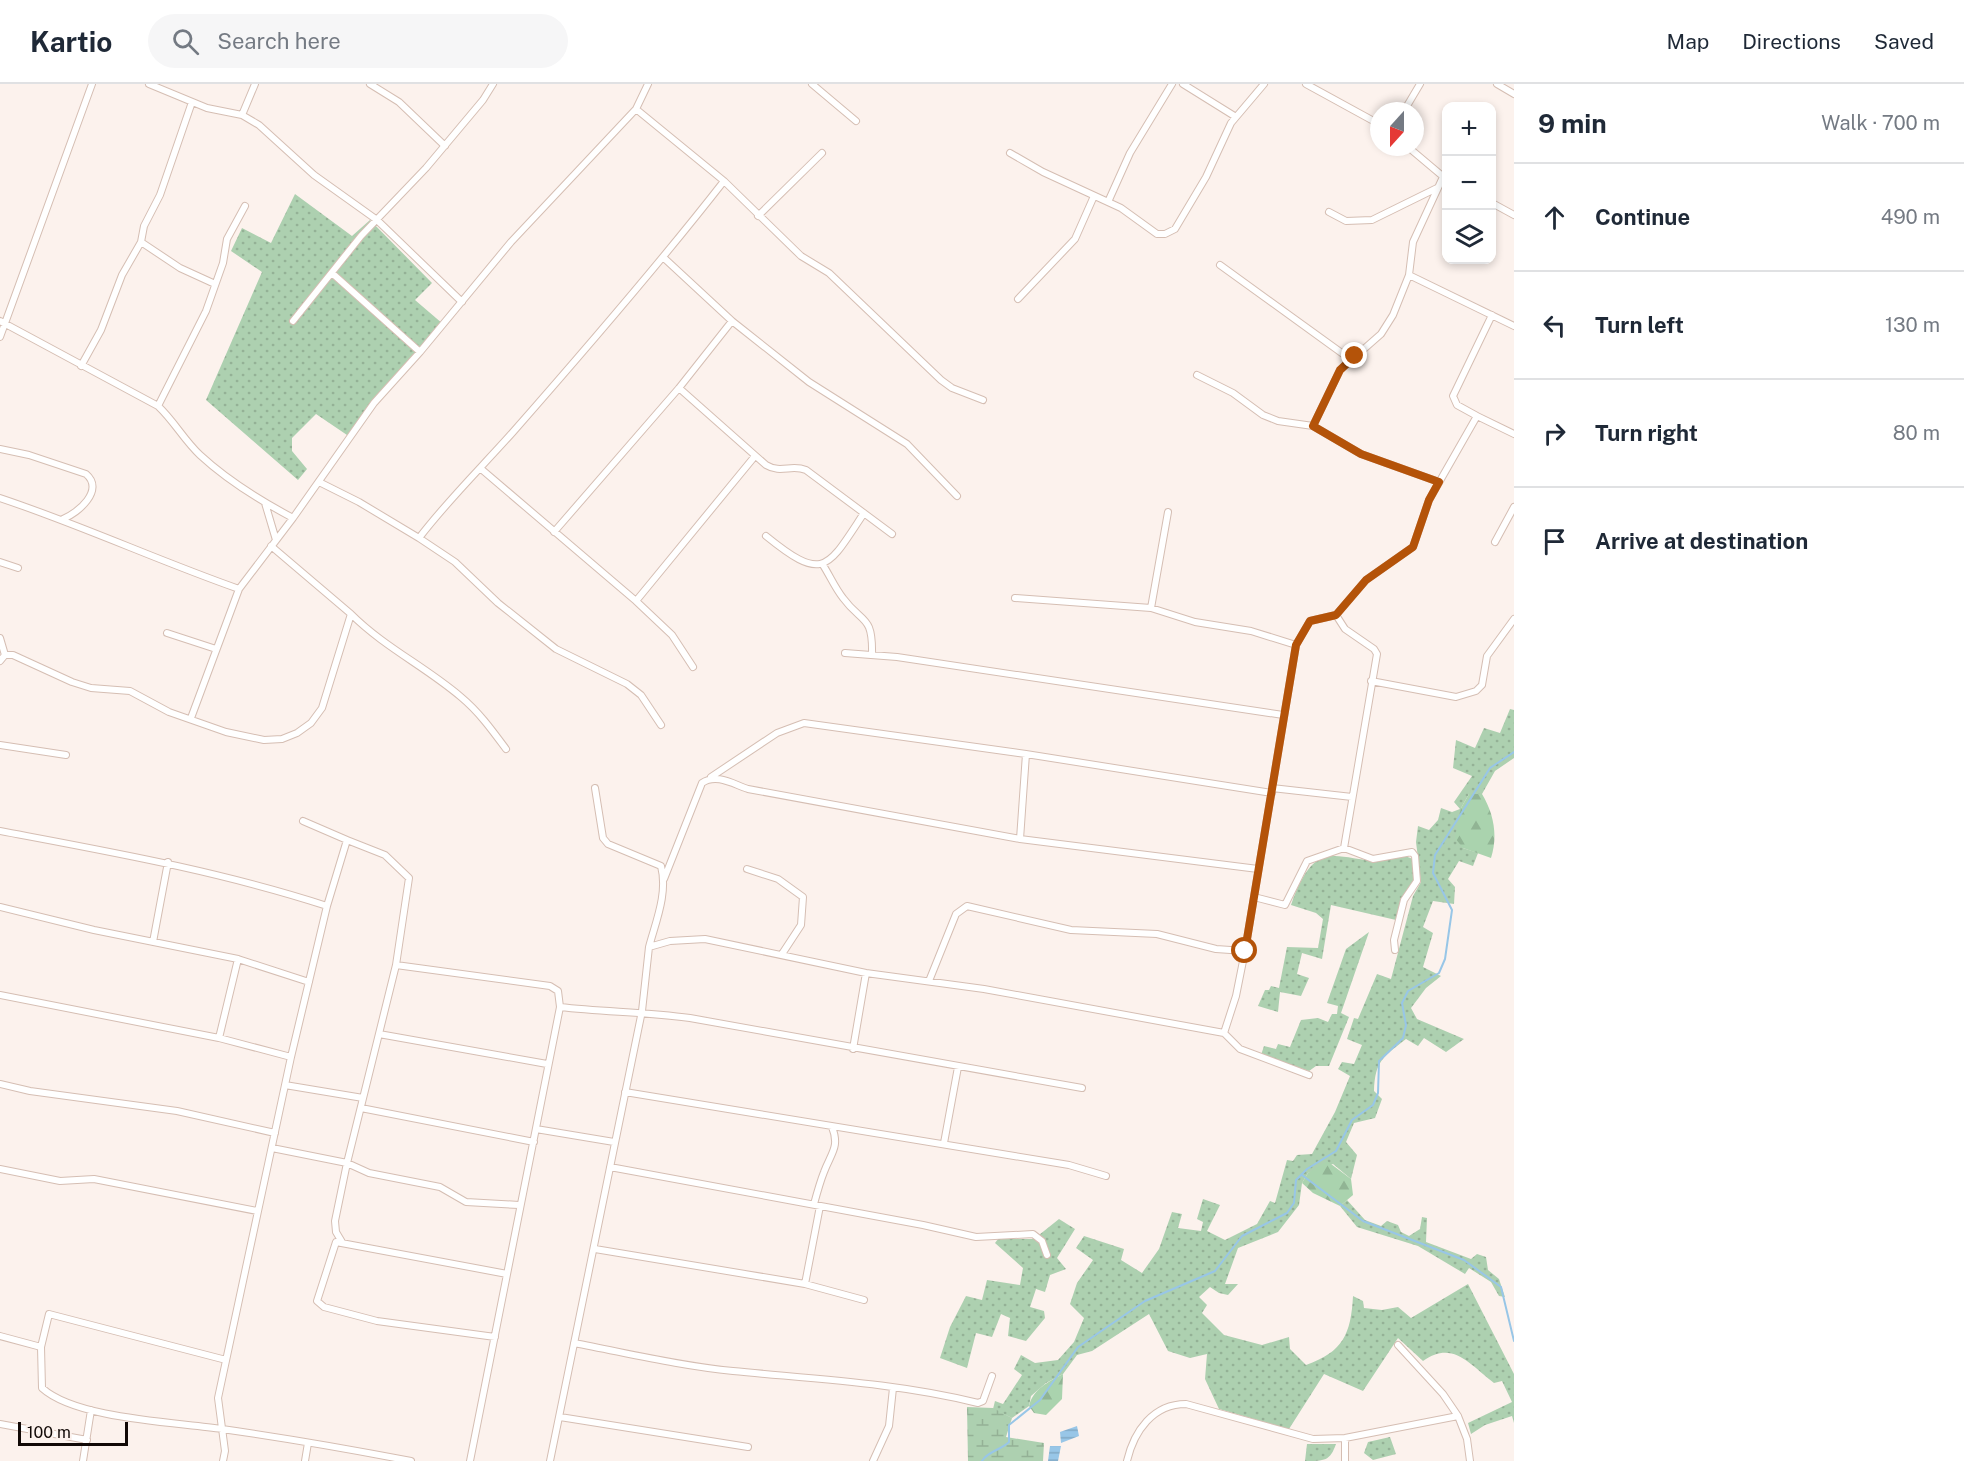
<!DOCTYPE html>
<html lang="en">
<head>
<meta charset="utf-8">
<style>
	body { margin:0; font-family:"Public Sans",sans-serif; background:#f6f6f7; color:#1f2937 }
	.controls { position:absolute; right:18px; top:18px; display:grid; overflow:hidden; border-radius:12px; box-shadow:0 3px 9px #0003 }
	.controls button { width:54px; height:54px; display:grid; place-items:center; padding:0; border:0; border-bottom:2px solid #e0e1e3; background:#fff; color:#1f2937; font:30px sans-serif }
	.compass { position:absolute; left:1370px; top:18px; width:54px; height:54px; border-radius:50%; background:#fff; box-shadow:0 3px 9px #0003; rotate:201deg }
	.scale { position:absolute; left:18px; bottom:15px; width:110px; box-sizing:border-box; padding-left:6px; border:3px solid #110906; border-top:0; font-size:16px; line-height:21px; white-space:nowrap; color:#110906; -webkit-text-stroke:4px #fcf2ed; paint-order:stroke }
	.stop { position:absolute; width:18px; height:18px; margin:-14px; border:4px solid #b45309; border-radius:50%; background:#fff }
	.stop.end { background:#b45309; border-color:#fff; box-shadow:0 2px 6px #0008 }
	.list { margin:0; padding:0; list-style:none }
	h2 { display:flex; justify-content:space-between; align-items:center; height:78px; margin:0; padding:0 24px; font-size:26px }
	h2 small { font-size:20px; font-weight:400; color:#747a83 }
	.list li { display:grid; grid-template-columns:39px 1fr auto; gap:18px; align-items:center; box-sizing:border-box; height:108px; padding:0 24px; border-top:2px solid #e0e1e3 }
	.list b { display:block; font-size:22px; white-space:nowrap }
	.list em { font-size:20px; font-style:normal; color:#747a83 }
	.icon { flex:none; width:33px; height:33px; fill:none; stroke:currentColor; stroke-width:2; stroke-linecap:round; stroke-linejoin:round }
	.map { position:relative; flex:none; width:1514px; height:1377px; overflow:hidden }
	header { display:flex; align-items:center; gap:36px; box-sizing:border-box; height:84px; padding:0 30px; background:#fff; border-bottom:2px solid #e0e1e3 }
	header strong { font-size:28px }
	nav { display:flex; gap:33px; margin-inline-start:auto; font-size:21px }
	.search { width:420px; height:54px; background:#f6f6f7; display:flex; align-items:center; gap:15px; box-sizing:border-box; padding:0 21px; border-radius:33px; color:#747a83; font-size:22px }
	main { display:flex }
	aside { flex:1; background:#fff }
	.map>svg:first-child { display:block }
	.grass { fill:url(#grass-dots) }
	.forest { fill:url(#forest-firs) }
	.wetland { fill:url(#wetland-marsh) }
	.water { fill:url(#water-rules) }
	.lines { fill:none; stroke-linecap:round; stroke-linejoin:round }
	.stream { stroke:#98c6e7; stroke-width:2 }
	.street-casing { stroke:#d5beb3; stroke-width:8 }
	.street { stroke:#fff; stroke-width:6 }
	.route { stroke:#b45309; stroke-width:8 }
</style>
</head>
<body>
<header>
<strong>Kartio</strong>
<div class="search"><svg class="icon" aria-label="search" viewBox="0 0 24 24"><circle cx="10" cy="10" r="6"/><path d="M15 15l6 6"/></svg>Search here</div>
<nav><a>Map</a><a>Directions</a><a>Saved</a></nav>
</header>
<main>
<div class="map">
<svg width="1514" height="1377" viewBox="0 0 1514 1377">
	<defs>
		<pattern id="grass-dots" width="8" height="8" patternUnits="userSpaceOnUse" patternTransform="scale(1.5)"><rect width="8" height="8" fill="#add0b0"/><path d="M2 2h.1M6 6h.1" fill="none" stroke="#94b196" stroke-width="1.8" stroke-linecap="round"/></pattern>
		<pattern id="forest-firs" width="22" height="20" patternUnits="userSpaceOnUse" patternTransform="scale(1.5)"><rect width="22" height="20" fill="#aad3ae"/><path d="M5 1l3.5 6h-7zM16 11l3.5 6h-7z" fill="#91b494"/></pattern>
		<pattern id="wetland-marsh" width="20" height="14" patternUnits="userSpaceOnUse" patternTransform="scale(1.5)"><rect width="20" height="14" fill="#add0b0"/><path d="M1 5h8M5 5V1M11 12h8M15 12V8" fill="none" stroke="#94b196"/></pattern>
		<pattern id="water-rules" width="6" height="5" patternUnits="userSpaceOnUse" patternTransform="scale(1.5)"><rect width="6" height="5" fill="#98c6e7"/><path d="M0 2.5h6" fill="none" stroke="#82a9c5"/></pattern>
	</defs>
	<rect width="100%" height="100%" fill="#fcf2ed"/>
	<path class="grass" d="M295,110L352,152L370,136L432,199L415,216L443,240L347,351L316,330L292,354V367L307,385L298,396L206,316L262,188L231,167L242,144L271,159Z
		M1510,625L1514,626V674L1495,687L1482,710H1469L1461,724L1463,764L1478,769L1473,782L1459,777L1448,795L1455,803L1454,820L1433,817L1423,843L1433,849L1423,883L1441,892L1426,904L1411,924L1417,935L1464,955L1446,968L1424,954L1418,962L1406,955C1383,973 1375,977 1374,1007L1382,1015L1375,1034L1354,1039L1346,1058L1357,1071L1351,1095L1333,1080L1308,1089L1302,1099L1299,1121L1278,1148L1238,1164L1225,1200H1238L1228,1211L1219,1209L1210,1203L1199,1213L1207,1221L1202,1229L1224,1251L1262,1261L1289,1253L1290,1265L1306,1281C1343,1268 1351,1250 1353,1212L1363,1217L1364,1224L1382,1226L1398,1223L1411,1234L1468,1200L1514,1290V1339L1512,1332L1485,1341L1471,1350L1468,1339L1512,1318L1502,1297L1494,1299C1469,1280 1453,1256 1423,1277L1398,1254L1363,1307L1324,1290L1289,1345L1219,1325L1205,1295L1207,1270L1190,1274L1168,1267L1149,1230L1092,1267L1077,1271L1063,1290L1046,1299L1031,1312L1029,1322L1012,1334L993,1325L995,1317L1003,1320L1022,1291L1014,1285L1021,1271L1035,1279L1058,1276L1074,1258L1084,1234L1070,1220L1077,1199L1093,1176L1076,1164L1084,1152L1124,1165L1121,1176L1142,1189L1159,1165L1172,1128L1182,1130L1178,1144L1201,1147L1203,1138L1197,1135L1203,1115L1220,1121L1207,1147L1225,1156L1257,1140L1270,1117L1275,1119L1287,1076L1293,1077L1297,1071L1312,1070L1335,1028L1350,992L1338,985L1342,978L1354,980L1362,961L1347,955L1354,934L1358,935L1377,890L1391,895L1413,812L1421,798L1416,758L1418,742L1429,746L1438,736L1441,724L1452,728L1460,725L1454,718L1472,692L1453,684L1456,656L1475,664L1484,644L1500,649Z
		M1405,772L1413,775L1415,799L1408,804L1396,836L1331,821L1322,875L1302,869L1297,890L1309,894L1301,912L1280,908L1278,928L1258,922L1265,906H1269L1271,902L1279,904L1287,863L1318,864L1323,835L1316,829L1291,821C1320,737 1345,791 1405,772Z
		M1369,848L1341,929L1349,933L1329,982H1316L1309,987L1261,971L1264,962L1276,965L1278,960L1290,963L1301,936L1318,934L1328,938L1332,930H1337L1338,922L1327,919L1346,865Z
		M1347,1116L1365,1136L1381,1142L1387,1137L1398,1141L1401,1148L1409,1152L1420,1145L1422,1133L1427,1134L1426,1158L1471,1175L1477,1170L1486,1173L1488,1186L1499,1195L1505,1213L1499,1212L1491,1198L1469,1184L1465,1190L1418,1162L1357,1143L1340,1122Z
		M1059,1135L1075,1145L1057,1174L1066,1185L1050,1191L1045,1208L1036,1205L1030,1223L1044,1227L1045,1234L1026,1257L1008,1252L1010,1234L1001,1230L992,1253L976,1249L967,1284L940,1274L950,1243L966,1212L982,1216L987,1196L1020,1201L1023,1184L995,1159L998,1155H1034Z
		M1390,1353L1396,1370L1373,1376L1364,1369L1368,1358Z
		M1307,1360H1336C1330,1377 1325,1377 1305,1377Z"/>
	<path class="forest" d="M1469,710H1482C1494,730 1498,752 1491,774L1463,764L1455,754L1461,724Z
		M1327,1077L1351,1095L1353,1111L1340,1122L1313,1109L1302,1099L1308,1089Z
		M1063,1290L1062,1315L1046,1331L1034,1329L1029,1322C1033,1305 1048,1298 1063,1290Z"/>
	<path class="wetland" d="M967,1323L993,1324L1012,1334L1006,1353L1044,1359L1043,1377H968Z"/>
	<path class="water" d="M1077,1342L1079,1352L1061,1359L1060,1348Z
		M1050,1362H1061L1058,1377H1048Z"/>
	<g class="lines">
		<path class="stream" d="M1302,1091L1363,1137L1464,1176L1501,1203L1514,1257
			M982,1377C988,1367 1001,1366 1009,1358V1341L1040,1316L1078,1263L1145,1217L1215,1187L1242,1152L1287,1129L1294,1119L1296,1096L1307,1085L1336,1067L1352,1036L1373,1021L1378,1009L1379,977L1403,954L1406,941L1402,919L1408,907L1439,889L1445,875L1452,826L1433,789L1435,771L1490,684L1514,668"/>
		<g class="street-casing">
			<path id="street" d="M149,0L207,24L242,31L259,41L314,91L377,136L462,218
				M370,0L399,18L445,62
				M648,0L636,25L724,97L801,172L829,189L941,296L952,304L983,316
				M812,0L856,37
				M1183,0L1236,33
				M1306,0L1379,40
				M1497,0L1514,10
				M192,18L160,111L144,142L141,158L180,184L215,200
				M1404,27L1420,0
				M242,31L255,0
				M1408,63L1446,95
				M1010,69L1043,88L1121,124L1157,150H1165L1175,145L1206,93L1231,39L1264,0
				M1108,118L1130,69L1172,0
				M1492,119L1514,131
				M1329,128L1346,137L1372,136L1437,104
				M758,132L822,69
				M664,174L732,237L809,298L907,360L957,412
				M1220,181L1350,275
				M333,190L420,268
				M1409,191L1514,242
				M1018,215L1075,155L1094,112
				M0,237L158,322C174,337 184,356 200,371C227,396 261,417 293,434
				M293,237L361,152L426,84L483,16L493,0
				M0,253L92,0
				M81,282L101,246L122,191L141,158
				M1197,291L1233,309L1263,331L1278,337L1313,342L1361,370L1439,398
				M679,304L766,381C781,390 791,380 806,386L892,450
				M158,322L206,227L223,179L227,155L245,122
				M1477,332L1457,321L1453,312L1492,231
				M1313,342L1340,286L1381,250L1393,231L1409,191L1413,158L1443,93
				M0,365L29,371L86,390C105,406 78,429 63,435
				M480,384L636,517L672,551L693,583
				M319,398L359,418L419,454
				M0,414C81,441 159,477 239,505
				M265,419L276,456
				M554,448L679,304L732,237
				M766,452C824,499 827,485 864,429
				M1495,458L1514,423
				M0,478L18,484
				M823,481C830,492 835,504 843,514C862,540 873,530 872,571
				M1015,514L1151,524L1195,538L1251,547L1296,561
				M636,517L755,372
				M1151,524L1168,428
				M351,530C384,563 426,583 461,613C479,628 492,646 506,665
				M1336,531L1345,545L1374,565L1377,570L1344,764
				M167,549L216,565
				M0,554L5,571
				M845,569L897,573L1283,631
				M0,577L5,571H13L72,598L91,604L130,607L169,628L226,648L264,656L282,655L297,649L311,639L322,624L351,530L271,462
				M1371,597L1456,613L1476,607L1482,601L1487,572L1514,535
				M191,634L239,505L293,434L374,319L420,268L511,158L636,25
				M661,641L641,611L627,600L556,565L498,519L455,478L419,454C448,416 481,384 513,348C585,266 657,183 724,97
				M0,661L66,671
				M711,693L777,649L804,639L1026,670L1272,709
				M595,704L603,754L608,760L661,782C668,809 656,837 649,863
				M1272,704L1352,713
				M303,737L347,756
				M0,747C111,768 219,787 327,822
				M1020,755L1026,670
				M747,785L778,795L803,813L801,841L782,870
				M664,795L702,699C716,689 733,700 748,705L1020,755L1258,785
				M1254,813L1285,821L1307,777L1344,764L1373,775L1412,768L1415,772L1417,797L1404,816L1394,856L1395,866
				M0,823L94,846L238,875L309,898
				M153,858L168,778
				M396,881L550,902L558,907L560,923
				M929,897L956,830L967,822L1071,846L1157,850L1216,865L1245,867
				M0,911L219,954L291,973
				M379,950L547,980
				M219,954L238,875
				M853,965L866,889
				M1309,991L1240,965L1224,949L1236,912L1245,867L1296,561L1310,537L1336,531L1366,496L1413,463L1429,416L1477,332L1514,350
				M0,1000L30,1007L177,1027L275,1049
				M285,1001L363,1014
				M625,1008L1069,1081L1106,1092
				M361,1024L534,1058
				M536,1045L614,1058
				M944,1059L958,983
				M272,1064L347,1079L369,1089L440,1103L466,1118L519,1121
				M610,1083L923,1141L976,1153L1033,1150L1042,1157L1047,1171
				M0,1085L60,1097L94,1095L257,1127
				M814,1120C817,1109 820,1098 824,1088C831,1069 840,1063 832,1043
				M595,1165L805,1200L864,1216
				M805,1200L820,1122
				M0,1252L41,1263
				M495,1253L377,1237L324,1223L317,1217L336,1158L507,1190
				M574,1259C627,1269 680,1282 733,1287C814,1295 898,1299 978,1319L983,1317L992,1292
				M1398,1261L1443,1310L1458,1332
				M226,1276L49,1230L41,1263L42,1304C76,1335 175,1338 222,1345C285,1354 349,1365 411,1377
				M560,1333L748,1363
				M0,1340L87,1356
				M1345,1354V1377
				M83,1377L91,1326
				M223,1377L225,1367L218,1314L291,973L327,822L347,756L385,771L409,794L396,881L347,1079L335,1137L336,1148L342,1158
				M305,1377L308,1359
				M470,1377L560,923C604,928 646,928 690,934L1082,1004
				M550,1377L642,927L649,863L670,857L705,855L866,889L984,905L1224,949
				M873,1377L889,1342L893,1304
				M1127,1377C1134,1347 1153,1320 1186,1320L1313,1355L1345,1354L1458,1332L1467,1355L1470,1377"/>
		</g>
		<use href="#street" class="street"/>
	</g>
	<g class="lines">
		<path class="route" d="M1245,867L1296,561L1310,537L1336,531L1366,496L1413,463L1429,416L1439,398L1361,370L1313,342L1340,286L1355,272"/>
	</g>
</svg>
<div class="controls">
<button>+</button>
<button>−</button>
<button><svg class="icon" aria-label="layers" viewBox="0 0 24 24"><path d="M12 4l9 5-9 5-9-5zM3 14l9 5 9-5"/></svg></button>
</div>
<svg class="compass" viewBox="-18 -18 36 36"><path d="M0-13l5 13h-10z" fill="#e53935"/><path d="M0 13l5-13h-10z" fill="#747a83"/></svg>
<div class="scale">100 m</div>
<div class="stop" style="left:1245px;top:867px"></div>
<div class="stop end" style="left:1355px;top:272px"></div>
</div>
<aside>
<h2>9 min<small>Walk · 700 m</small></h2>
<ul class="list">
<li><svg class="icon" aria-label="ahead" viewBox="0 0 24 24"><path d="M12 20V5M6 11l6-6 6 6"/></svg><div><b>Continue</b></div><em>490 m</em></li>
<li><svg class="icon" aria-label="left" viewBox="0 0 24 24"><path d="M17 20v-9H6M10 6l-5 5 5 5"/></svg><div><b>Turn left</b></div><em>130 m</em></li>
<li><svg class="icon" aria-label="right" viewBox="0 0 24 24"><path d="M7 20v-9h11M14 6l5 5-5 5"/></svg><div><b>Turn right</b></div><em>80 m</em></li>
<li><svg class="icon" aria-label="arrive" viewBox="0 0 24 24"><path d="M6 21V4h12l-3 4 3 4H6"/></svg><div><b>Arrive at destination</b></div></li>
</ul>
</aside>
</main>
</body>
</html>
